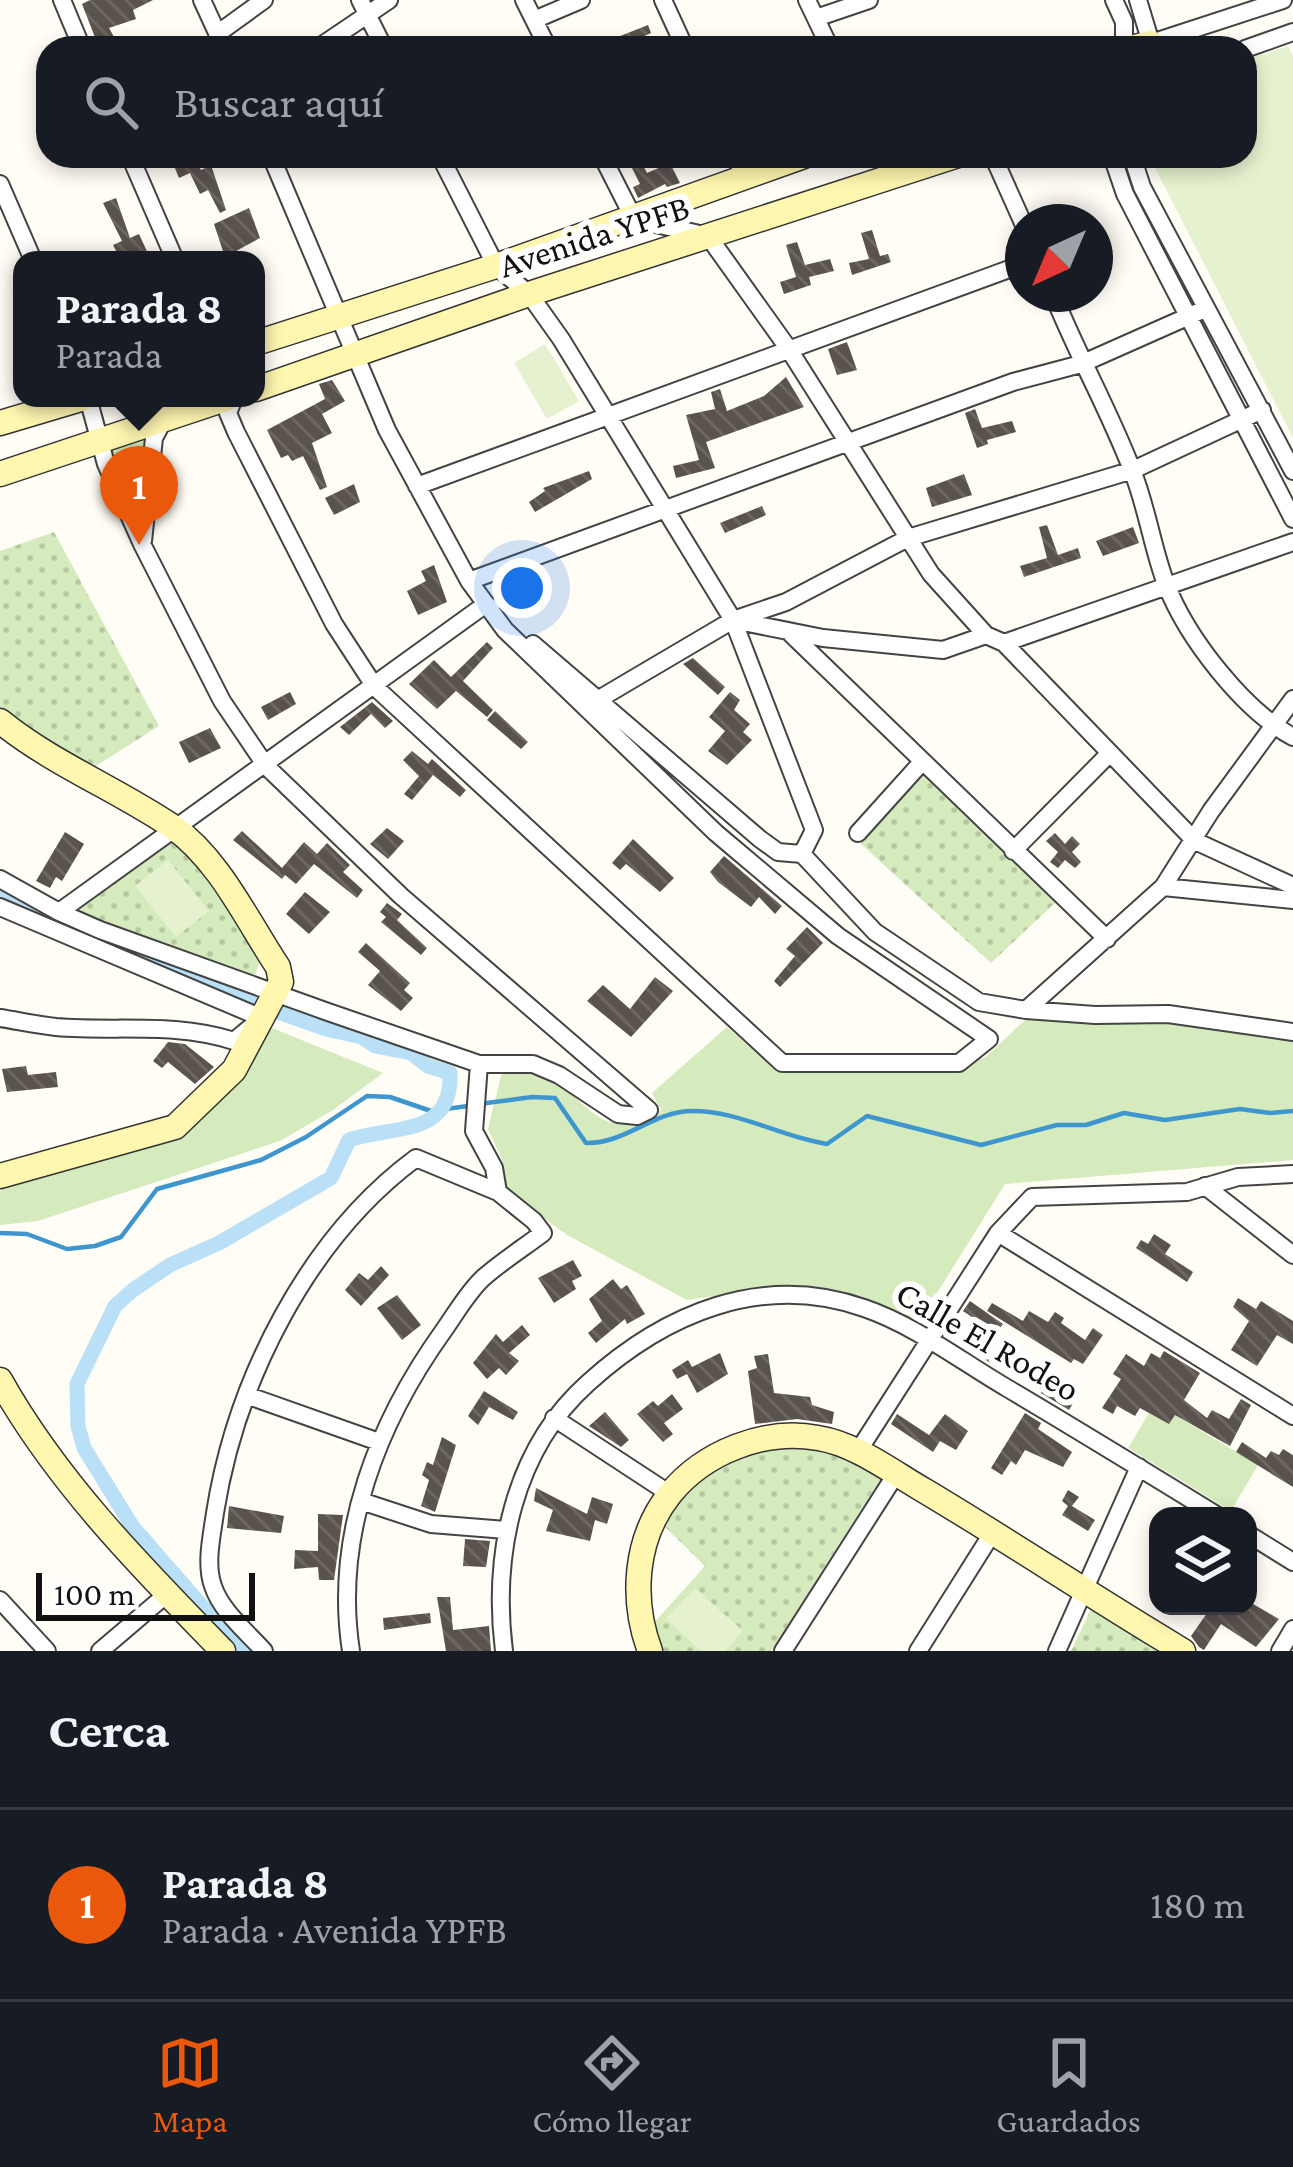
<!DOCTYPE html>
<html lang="es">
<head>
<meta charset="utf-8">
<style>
	body { margin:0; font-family:"Crimson Pro",serif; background:#20242c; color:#f1f3f6 }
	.controls { position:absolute; right:36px; bottom:36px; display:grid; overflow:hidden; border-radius:24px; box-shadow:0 6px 18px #0003 }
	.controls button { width:108px; height:108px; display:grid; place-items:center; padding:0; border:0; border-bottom:3px solid #363941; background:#171b24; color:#f1f3f6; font:60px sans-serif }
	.compass { position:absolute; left:1005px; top:204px; width:108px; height:108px; border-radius:50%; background:#171b24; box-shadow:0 6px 18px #0003; rotate:224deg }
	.scale { position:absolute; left:36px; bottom:30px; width:219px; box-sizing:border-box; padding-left:12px; border:6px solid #111; border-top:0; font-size:33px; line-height:42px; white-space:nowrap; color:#111; -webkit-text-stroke:9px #fff; paint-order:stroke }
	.you { position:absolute; left:522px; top:588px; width:42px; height:42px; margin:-30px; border:9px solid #fff; border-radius:50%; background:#1a73e8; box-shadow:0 0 0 18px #1a73e833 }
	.badge { display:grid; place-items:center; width:78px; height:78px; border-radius:50%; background:#ea580c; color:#fff; font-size:39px; font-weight:700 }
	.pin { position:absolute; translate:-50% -99px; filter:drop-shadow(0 3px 6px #0008) }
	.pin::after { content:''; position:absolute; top:63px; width:42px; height:36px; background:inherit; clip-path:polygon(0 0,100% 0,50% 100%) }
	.popup { position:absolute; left:13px; top:251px; width:252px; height:156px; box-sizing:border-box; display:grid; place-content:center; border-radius:24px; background:#171b24; filter:drop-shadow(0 3px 9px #0005); font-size:39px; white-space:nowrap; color:#9ea1a6 }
	.popup b { font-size:45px; color:#f1f3f6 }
	.popup::after { content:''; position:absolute; left:50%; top:100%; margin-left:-24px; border:24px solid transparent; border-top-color:#171b24 }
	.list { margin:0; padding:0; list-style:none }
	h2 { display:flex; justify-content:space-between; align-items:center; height:156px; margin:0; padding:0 48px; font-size:51px }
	h2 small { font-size:39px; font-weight:400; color:#9ea1a6 }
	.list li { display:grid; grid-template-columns:78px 1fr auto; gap:36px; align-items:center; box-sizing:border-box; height:192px; padding:0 48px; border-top:3px solid #363941 }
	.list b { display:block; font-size:45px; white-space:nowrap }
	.list p { margin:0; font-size:39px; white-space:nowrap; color:#9ea1a6 }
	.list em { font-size:39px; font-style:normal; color:#9ea1a6 }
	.icon { flex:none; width:66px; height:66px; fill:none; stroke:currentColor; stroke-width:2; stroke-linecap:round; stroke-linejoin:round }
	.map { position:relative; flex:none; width:1293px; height:1651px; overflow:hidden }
	.search { position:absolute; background:#171b24; box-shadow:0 6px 18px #0003; left:36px; right:36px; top:36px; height:132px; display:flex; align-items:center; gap:30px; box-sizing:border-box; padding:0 42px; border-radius:36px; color:#9ea1a6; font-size:45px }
	.sheet { height:348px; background:#171b24 }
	nav { display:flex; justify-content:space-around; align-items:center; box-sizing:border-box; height:168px; border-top:3px solid #363941; background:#171b24; font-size:33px; color:#9ea1a6 }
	nav a { display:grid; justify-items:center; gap:6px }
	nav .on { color:#ea580c }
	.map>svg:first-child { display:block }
	.grass { fill:#d5ebbd }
	.park { fill:url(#park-dots) }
	.pitch { fill:#e6f2cf }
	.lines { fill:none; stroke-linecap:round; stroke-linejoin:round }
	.stream { stroke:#3f96cf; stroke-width:4.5 }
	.canal { stroke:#b9e0f7; stroke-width:15 }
	.building { fill:url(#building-back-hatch) }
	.street-casing { stroke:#444; stroke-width:20 }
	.secondary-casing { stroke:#333; stroke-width:27 }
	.street { stroke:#fff; stroke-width:16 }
	.secondary { stroke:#fff6b0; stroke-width:24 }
	.labels { text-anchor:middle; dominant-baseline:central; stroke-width:12; stroke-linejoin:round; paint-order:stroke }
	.street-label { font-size:36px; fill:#111; stroke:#fff }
</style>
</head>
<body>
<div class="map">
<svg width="1293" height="1651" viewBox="0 0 1293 1651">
	<defs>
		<pattern id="park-dots" width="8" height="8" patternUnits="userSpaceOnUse" patternTransform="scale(3)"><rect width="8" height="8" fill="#d5ebbd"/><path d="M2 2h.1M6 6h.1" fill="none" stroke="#b6c8a1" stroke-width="1.8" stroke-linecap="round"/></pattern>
		<pattern id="building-back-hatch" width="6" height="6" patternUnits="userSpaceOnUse" patternTransform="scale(3)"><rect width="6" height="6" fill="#5a524d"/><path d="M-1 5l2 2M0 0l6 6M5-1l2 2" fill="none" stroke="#6d6662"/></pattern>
	</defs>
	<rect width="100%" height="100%" fill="#fffdf5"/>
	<path class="grass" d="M145,431L135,502L107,444Z
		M1026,1019L1173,1023L1293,1042V1160L1005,1184L919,1322L861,1296L788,1285L687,1300L567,1235L502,1187L503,1162L488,1129L502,1072C523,1072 540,1073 558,1085C598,1111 603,1142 661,1110L652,1093L727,1027L773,1068L961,1064L986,1057Z
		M272,1028L383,1073L333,1110L280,1141L38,1221L0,1225V1191L11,1181L179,1136L240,1077Z
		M1155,1403L1258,1465L1231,1511L1128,1448Z"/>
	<path class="park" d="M54,532L159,726L88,771L0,712V551Z
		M923,769L1056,902L991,963L860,843Z
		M176,839L261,955L256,973L250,976L79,915L76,907L170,840Z
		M808,1445L845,1457L881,1478L771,1651H663L653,1624L705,1566L662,1524C689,1468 750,1446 808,1445Z
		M1092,1607L1159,1648L1158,1651H1071Z"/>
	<path class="pitch" d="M1288,46L1293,56V438L1149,156H1245V60Z
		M545,344L579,401L547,419L514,363Z
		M168,860L209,911L176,937L135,886Z
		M695,1588L743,1631L725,1651H701L666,1619Z"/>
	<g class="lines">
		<path class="stream" d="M479,1104L532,1097L555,1098L586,1143C625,1144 654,1111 692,1111C741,1111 780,1137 827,1144L867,1116L981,1145L1057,1125H1086L1124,1113L1165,1120L1240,1109L1270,1113L1293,1111
			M0,1233L27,1234L67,1249L95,1246L121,1237L157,1189L261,1160L306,1137L367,1096L390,1097L431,1111L468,1106"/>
		<path class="canal" d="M0,894L45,918
			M100,942L156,960L238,998L326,1029L362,1037L375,1046L411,1053L428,1066L450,1073C453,1138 391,1125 349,1140L331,1178L219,1243L170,1265L133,1290L115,1306L77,1384L78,1426L84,1448L132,1526L200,1604L248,1651"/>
	</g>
	<path class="building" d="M90,0H153L133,10L136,19L109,28L114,37L98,45L82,4Z
		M648,25L651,33L620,48H590Z
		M170,156H194L201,170L211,165L226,210L220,213L208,190L200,194L190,173L179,178Z
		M626,156H638L647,173L670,163L680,183L667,187L665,184L638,198L633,187L640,184Z
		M116,198L130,238L139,234L151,260H121L113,245L122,241L103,203Z
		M249,208L260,238L225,257L214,224Z
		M872,230L880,256L888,254L891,262L852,275L849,263L869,259L861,233Z
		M797,242L805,265L830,259L834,271L809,277L811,285L784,294L780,282L796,277L786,245Z
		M847,342L857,370L837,375L828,349Z
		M786,377L804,407L706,442L715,468L676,478L673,466L699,460L686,415L715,409L711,392L720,389L727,411L764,396Z
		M332,380L345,401L322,414L332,433L312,443L327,487L320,490L303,456L292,461L288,455L281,458L267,430L325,399L319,384Z
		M975,409L982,428L1012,421L1016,432L987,440L988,444L977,448L965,413Z
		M589,471L592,479L535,512L529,502L545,491L543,488Z
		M964,474L972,495L932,507L926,488Z
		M354,484L360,502L334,515L325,498Z
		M762,506L766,515L725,533L720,523Z
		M1047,525L1058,555L1078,548L1081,558L1024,577L1020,566L1047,558L1039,527Z
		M1133,527L1139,543L1103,556L1096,541Z
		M434,565L447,602L418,615L407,591L426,581L421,571Z
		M487,642L493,648L463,681L493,710L487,717L456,691L437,709L409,684L434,660L451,677Z
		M693,658L725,687L718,695L683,664Z
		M290,692L296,704L268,720L261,707Z
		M730,692L740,700L734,710L750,724L743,732L752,740L727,765L708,751L725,731L709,717Z
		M372,702L393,721L385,728L371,714L349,735L340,727Z
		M495,711L528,742L521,749L487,720Z
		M210,728L221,748L189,763L179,742Z
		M412,751L428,764L432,759L466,790L460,797L433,775L412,800L404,794L419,776L403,760Z
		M387,828L404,841L388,859L370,844Z
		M242,831L282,868L304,842L317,854L327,843L350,865L343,872L363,890L357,898L314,864L296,884L285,875L282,879L233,840Z
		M65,832L84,844L62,881L56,877L50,888L36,881Z
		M1055,833L1065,844L1072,836L1080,844L1072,852L1081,862L1075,868L1065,860L1058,868L1050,862L1058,852L1046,841Z
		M633,839L674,878L660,892L626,864L620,870L612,863Z
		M724,856L782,906L775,914L759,897L751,907L718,882L710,872Z
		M305,892L330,912L309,934L286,914Z
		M387,903L402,914L397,920L427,948L421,955L381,922L386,917L380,912Z
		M807,927L823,943L780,987L774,981L795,956L786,949Z
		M366,943L410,983L404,990L413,998L401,1011L368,985L380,971L358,952Z
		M655,977L673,991L631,1037L587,1001L603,985L630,1009Z
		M168,1042L185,1044L214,1067L195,1084L168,1062L162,1068L153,1061Z
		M26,1066L28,1075L56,1072L58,1087L7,1092L2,1069Z
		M1154,1234L1171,1245L1165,1254L1193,1272L1187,1282L1136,1248L1141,1240L1148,1244Z
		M573,1260L582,1276L572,1281L576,1289L554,1303L538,1278Z
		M381,1266L389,1275L361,1306L345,1290L359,1273L368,1280Z
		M613,1279L621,1289L627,1285L645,1314L627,1324L625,1319L596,1343L588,1333L602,1321L589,1299Z
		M397,1295L421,1325L402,1340L377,1308Z
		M1238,1298L1256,1309L1261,1301L1293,1321V1344L1277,1335L1257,1366L1231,1350L1249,1321L1233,1307Z
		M970,1301L1003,1324L985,1347L1003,1359L997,1367L964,1346L978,1321L963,1311Z
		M992,1303L1023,1321L1029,1311L1048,1322L1055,1312L1064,1318L1061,1323L1085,1340L1093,1328L1103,1335L1083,1364L1074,1359L1071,1363L987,1311Z
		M522,1325L530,1335L509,1353L519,1361L506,1375L499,1368L487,1379L473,1363L496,1334L503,1342Z
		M1164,1351L1200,1373L1184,1400L1207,1418L1212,1410L1229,1419L1241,1399L1251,1405L1230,1446L1175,1415L1169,1424L1140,1408L1135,1416L1117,1406L1113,1414L1102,1408L1121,1379L1113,1374L1126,1354L1144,1366L1151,1353L1160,1358Z
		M720,1353L728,1374L697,1393L687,1374L677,1379L672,1370L688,1360L692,1367Z
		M768,1354L774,1393L810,1397L812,1405L834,1412L832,1424L797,1419L755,1424L748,1371L757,1368L754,1356Z
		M1054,1372L1080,1391L1069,1410L1041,1393Z
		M484,1391L518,1412L513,1420L489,1407L478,1425L468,1416Z
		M672,1394L683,1409L664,1423L673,1434L663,1442L637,1414L653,1401L658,1406Z
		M605,1412L629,1440L621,1447L589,1426Z
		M1025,1413L1041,1423L1038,1429L1072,1452L1063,1467L1025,1450L1016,1465L1011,1461L1002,1475L991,1468Z
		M897,1414L929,1435L945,1414L968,1431L956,1450L940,1441L933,1452L891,1424Z
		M442,1437L456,1445L435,1512L421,1506L429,1480L422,1475L427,1462L433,1465Z
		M1242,1442L1266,1458L1271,1451L1279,1455L1283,1449L1293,1455V1487L1236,1452Z
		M536,1488L587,1514L592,1497L613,1504L607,1524L595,1520L590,1541L546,1531L553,1510L534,1501Z
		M1068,1490L1079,1497L1072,1506L1095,1520L1088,1531L1062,1515L1068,1506L1062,1501Z
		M229,1506L284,1516L281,1533L227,1528Z
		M318,1514L343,1515L334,1580H319L318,1567L294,1569L295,1550L318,1551Z
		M465,1539L490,1541L486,1567L463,1566Z
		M437,1597H450L453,1630L489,1626L491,1651H446Z
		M1248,1601L1279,1619L1256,1647L1221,1624L1204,1650L1199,1647L1191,1636L1212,1606H1248Z
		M430,1613L431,1623L384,1630L383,1618Z"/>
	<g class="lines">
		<g class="street-casing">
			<path id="street" d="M62,0L82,48
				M202,0L224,48
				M360,0L384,48
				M524,0L548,48
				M663,0L685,48
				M807,0L830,48
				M1114,0L1124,22V48
				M1138,0L1151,43L1283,0
				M816,18L869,0
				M534,20L581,0
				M217,34L264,0
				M318,48L389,0
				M1245,49L1293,32
				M130,156L175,260
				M440,156L496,266L529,294L561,339L733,620L814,830L802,854L778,852L760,839L533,644
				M602,156L634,219L708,236L788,348L931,574L986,635L943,650L823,638L733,620
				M735,156L744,176
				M993,156L1023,223
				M1112,156L1125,194L1293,519
				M1132,156L1142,187L1293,471
				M0,184L33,260
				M1053,294C1077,354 1109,410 1132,470C1147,507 1152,547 1166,584C1187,638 1243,710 1293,737
				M88,398L106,464L142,544L222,701L266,766L401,896L649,1110
				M234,398L228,413L236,432L334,624L375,687L782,1063H959L989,1039L838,936L716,833L505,630L469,581L387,430L271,156
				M417,486L1023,264
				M143,541L154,438L175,398
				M469,581L1013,382L1081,364L1205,309
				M788,631L1107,939
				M986,635L1004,643L1195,841L1293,886
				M1004,643L1293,542
				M599,699L733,620L786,602L908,538L1133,470L1262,410
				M858,833L922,762
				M1013,851L1110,753
				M802,854L875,932L979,1002L1026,1010L1095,1015L1168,1014L1293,1032
				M0,879L59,912L100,930L328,1012L479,1064H533L559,1075L618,1114L637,1116L649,1110
				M1163,887L1293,900
				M0,907L262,1018L234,1041C174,1022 117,1032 56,1027C37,1025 19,1021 0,1018
				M59,912L486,604L491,608
				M1026,1010L1163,887L1211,811L1293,699
				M1205,1186L1293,1255
				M998,1233L1293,1416
				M249,1396L379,1442
				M554,1418L670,1494
				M857,1453L998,1233L1032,1197L1187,1192L1238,1177L1293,1174
				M361,1501L431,1524L506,1530
				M1248,1534L1293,1562
				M0,1600L47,1651
				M100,1651L167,1594
				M264,1651C247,1632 221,1611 213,1586C205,1564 212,1535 215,1513C236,1380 308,1238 416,1158L498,1192
				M351,1651C333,1535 378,1422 444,1330C456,1313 468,1292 483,1278C501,1262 523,1248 543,1233L534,1221L498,1192L494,1168L474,1131L479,1064
				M504,1651C492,1555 513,1450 588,1383C664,1314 761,1272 864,1308C914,1325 961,1361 1007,1388C1078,1430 1148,1473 1218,1516
				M783,1651L896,1474
				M918,1651L993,1532
				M1057,1651L1139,1467
				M1280,1651L1293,1629"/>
		</g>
		<g class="secondary-casing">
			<path id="secondary" d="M1131,48L1151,43L1152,48
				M256,343L496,266L804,156
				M256,389L529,294L955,156
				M0,423L84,398
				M0,474L228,398
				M0,721C53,764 117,789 173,827C219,859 248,922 278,967L281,982L234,1070L175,1127L0,1176
				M0,1380C57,1482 142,1568 223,1651
				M650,1651C631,1600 634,1539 670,1494C704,1452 765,1428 818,1438C856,1444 892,1472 925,1491C1012,1543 1096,1599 1183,1651"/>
		</g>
		<use href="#street" class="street"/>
		<use href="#secondary" class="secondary"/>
	</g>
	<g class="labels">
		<g class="street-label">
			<text transform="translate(594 236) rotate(-18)">Avenida YPFB</text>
			<text transform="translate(988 1341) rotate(30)">Calle El Rodeo</text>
		</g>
	</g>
</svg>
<div class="controls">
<button><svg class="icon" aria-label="layers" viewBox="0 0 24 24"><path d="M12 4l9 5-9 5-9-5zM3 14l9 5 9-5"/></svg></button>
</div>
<svg class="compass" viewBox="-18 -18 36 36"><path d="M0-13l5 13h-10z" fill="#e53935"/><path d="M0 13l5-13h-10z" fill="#9ea1a6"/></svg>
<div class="scale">100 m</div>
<div class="you"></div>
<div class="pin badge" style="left:139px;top:545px">1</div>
<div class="popup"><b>Parada 8</b>Parada</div>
<div class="search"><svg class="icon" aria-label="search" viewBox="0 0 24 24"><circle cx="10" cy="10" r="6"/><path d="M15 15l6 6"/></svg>Buscar aquí</div>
</div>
<section class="sheet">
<h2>Cerca<small></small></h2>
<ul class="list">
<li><span class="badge">1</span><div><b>Parada 8</b><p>Parada · Avenida YPFB</p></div><em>180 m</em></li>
</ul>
</section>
<nav>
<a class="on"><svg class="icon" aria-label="map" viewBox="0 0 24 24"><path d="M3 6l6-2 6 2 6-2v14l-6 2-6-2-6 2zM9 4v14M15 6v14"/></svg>Mapa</a>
<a><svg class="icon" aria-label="directions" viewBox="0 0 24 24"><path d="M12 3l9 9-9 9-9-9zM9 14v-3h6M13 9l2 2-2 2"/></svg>Cómo llegar</a>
<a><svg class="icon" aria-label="saved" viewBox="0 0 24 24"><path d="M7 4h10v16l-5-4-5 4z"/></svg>Guardados</a>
</nav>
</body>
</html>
